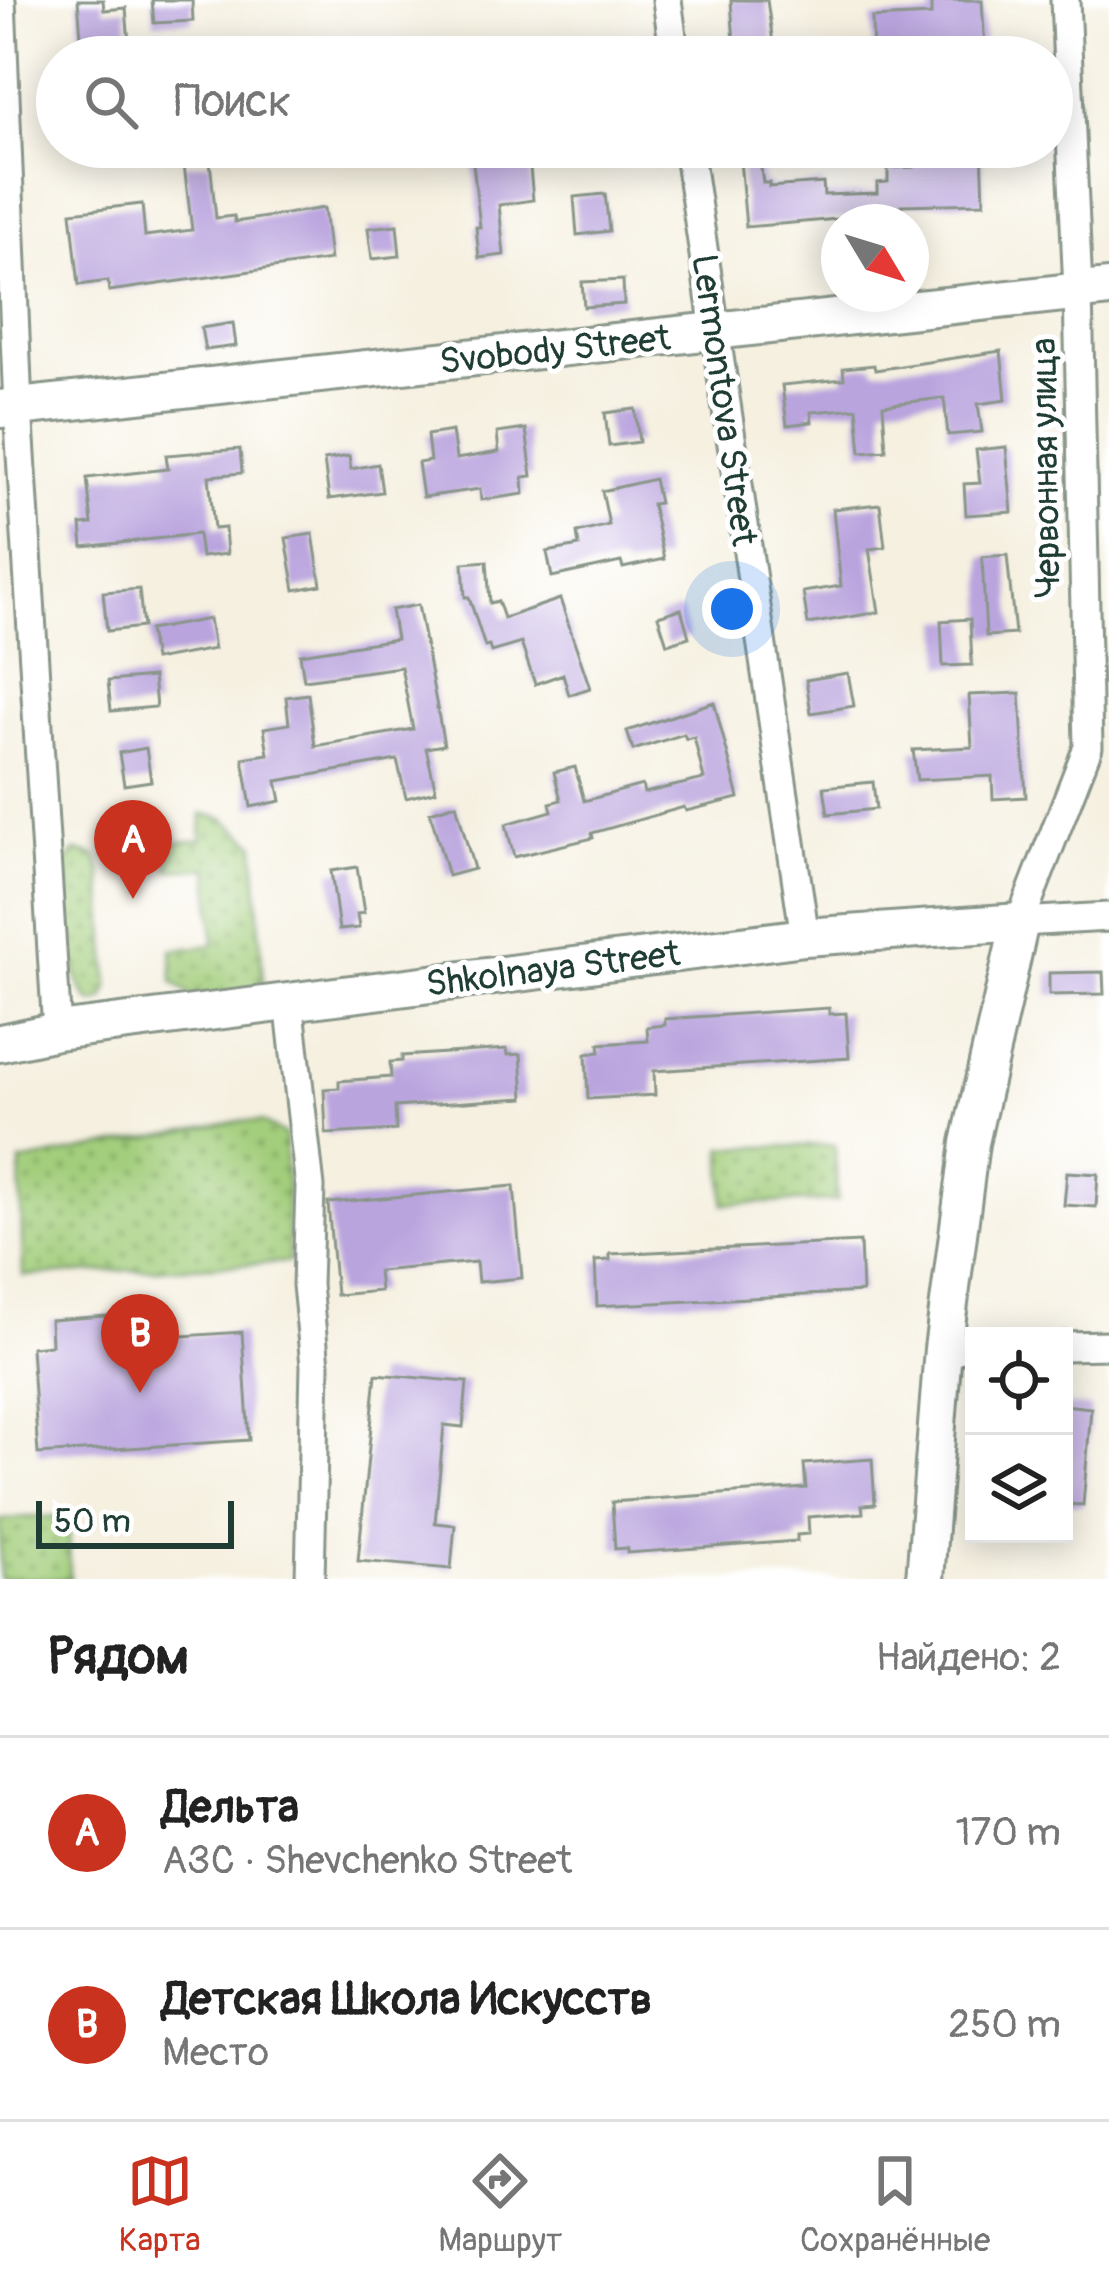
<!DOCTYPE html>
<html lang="ru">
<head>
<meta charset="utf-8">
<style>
	body { margin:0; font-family:Pangolin,sans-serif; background:#f6f6f6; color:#222 }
	.controls { position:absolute; right:36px; bottom:36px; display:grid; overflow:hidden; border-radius:0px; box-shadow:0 6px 30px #0003 }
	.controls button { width:108px; height:108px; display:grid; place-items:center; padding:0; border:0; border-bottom:3px solid #e0e0e0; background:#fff; color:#222; font:60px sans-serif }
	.compass { position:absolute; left:821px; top:204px; width:108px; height:108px; border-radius:50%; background:#fff; box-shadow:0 6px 30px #0003; rotate:128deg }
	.scale { position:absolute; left:36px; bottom:30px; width:198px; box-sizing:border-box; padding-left:12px; border:6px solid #1f3d34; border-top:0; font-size:33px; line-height:42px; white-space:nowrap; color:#1f3d34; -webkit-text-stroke:9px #fff; paint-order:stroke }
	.you { position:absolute; left:732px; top:609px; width:42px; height:42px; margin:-30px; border:9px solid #fff; border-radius:50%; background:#1a73e8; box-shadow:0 0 0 18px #1a73e833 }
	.badge { display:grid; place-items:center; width:78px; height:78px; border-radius:50%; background:#c8321e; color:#fff; font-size:39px; font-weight:700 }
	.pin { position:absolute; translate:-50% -99px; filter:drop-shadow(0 3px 6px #0008) }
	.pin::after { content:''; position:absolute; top:63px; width:42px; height:36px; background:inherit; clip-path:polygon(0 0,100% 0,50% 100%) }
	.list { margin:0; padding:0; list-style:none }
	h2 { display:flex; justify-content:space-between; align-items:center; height:156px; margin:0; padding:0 48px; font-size:51px }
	h2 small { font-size:39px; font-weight:400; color:#767676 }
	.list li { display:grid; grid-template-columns:78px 1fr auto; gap:36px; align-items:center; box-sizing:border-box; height:192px; padding:0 48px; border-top:3px solid #e0e0e0 }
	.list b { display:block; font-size:45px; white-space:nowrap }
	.list p { margin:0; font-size:39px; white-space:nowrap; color:#767676 }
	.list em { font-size:39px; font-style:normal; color:#767676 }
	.icon { flex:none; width:66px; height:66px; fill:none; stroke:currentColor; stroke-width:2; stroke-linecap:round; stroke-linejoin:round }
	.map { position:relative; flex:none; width:1109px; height:1579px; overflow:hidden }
	.search { position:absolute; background:#fff; box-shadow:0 6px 30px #0003; left:36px; right:36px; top:36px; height:132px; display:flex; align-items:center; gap:30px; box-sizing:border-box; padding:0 42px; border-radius:66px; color:#767676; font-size:45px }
	.sheet { height:540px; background:#fff }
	nav { display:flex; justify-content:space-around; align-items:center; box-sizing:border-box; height:168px; border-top:3px solid #e0e0e0; background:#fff; font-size:33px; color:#767676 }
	nav a { display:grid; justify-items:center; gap:6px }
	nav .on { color:#c8321e }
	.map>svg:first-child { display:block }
	.grass { fill:url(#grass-dots); stroke:#618658; stroke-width:3 }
	.building { fill:#baa4de }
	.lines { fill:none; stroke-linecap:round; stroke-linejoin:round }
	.minor-casing { stroke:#8a968a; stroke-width:33 }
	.tertiary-casing { stroke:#8a968a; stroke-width:42 }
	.minor { stroke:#fff; stroke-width:27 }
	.tertiary { stroke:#fff; stroke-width:36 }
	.labels { text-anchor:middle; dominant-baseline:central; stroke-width:10; stroke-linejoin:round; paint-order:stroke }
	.street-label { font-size:36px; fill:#1f3d34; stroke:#fff }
</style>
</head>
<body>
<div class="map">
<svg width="1109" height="1579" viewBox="0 0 1109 1579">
	<defs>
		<pattern id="grass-dots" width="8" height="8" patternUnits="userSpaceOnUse" patternTransform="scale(3)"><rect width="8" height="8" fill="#a3ce7b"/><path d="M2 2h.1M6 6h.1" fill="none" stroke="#84a866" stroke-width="1.8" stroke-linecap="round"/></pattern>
	</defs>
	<rect width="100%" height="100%" fill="#fff"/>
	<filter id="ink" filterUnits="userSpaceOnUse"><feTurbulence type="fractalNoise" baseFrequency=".00833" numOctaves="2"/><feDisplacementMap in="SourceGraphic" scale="24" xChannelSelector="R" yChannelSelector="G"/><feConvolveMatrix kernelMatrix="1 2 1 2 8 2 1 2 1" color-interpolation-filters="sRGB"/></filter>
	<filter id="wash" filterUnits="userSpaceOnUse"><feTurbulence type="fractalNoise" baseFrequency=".004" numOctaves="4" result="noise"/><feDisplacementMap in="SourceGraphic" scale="48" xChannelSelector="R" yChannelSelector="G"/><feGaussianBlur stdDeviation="2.7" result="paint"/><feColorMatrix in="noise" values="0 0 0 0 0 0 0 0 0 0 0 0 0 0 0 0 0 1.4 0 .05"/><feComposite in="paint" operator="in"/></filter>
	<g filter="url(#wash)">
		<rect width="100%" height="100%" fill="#f5f0e0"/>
		<path class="grass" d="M202,814L223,818L255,843L263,984L249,994L196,999L173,982L172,950L214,945L209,868L169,870L170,843L201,840Z
			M75,851L96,856L102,873L109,985L104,999L94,1003C66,991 69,893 66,863Z
			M241,1121L262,1122L285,1135L289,1262L23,1276L20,1162Z
			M835,1145L837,1201L724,1204L723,1148Z
			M26,1517H58L69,1528L70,1579H0V1520Z"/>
		<g id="blocks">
			<path class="building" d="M78,0H103L104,10L126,8L129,43L82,48Z
				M152,0H192L193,21L154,23Z
				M731,0H767L775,57H735Z
				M931,0H982L985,50L873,57L872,18L931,15Z
				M758,147L763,183H769V187L823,183L824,195L877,193V183L888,182V168L914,167V147H982L984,203L901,205V222H850V218L746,227L739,149Z
				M529,157L533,200L499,205L504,255L479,258L476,227H480L473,163Z
				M210,162L216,218L234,216L235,222L324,208L330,260L109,291L108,281L79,285L71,212L142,204L145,236L192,230L184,165Z
				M605,194L609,231L577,235L574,197Z
				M397,225L400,256L372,259L368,228Z
				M623,280L624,304L584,307L582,282Z
				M233,323L236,346L205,350L201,328Z
				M1001,351L1006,400L978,404L982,432L948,435L944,398L883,405L886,450L861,452L857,408L811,412L812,422L787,425L782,385L844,379L843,368L874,365L875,370Z
				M635,409L639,442L609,446L605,413Z
				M526,429L532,476L523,477L524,494L481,500L480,489L423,497L418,463L430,461L427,435L452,431L456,459L499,452L497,433Z
				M1006,447L1012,512L966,515L964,484L980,483L976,450Z
				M240,449L242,473L209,476L214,529L225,528L227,554L201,557L198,534L83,547L81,525L92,524L87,478L168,469L166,455Z
				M349,456L351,469L378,464L382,492L329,499L324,460Z
				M654,479L659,503L652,504L664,559L623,568L621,562L552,577L547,552L579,546L577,533L609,525L602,491Z
				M880,504L885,547L869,549L879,612L808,624L803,592L841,586L833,509Z
				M313,534L321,585L295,590L286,538Z
				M1007,555L1015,634L986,636L982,557Z
				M487,561L490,603L498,601L504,618L560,599L590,688L569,695L563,674L535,684L521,643L491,652L489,646L485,647L469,597H465L463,563Z
				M139,589L143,627L107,631L103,592Z
				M418,605L444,745L426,748L436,791L406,798L397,760L277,781L281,801L251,807L243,758L268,754L264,728L289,724L286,697L308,694L315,746L413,729L401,667L304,680L300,654L396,639L391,610Z
				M681,609L689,637L667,644L658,616Z
				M209,619L214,649L154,660L149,630Z
				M970,619L972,665L943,666L941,621Z
				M848,673L854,706L811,713L806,680Z
				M153,677L156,707L111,711L108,681Z
				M1020,693L1026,797L993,799L992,776L917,780L913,750L972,747L969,695Z
				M714,702L739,798L686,811L684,807L592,833L593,838L514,857L506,824L552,811L550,803L561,800L554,772L575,767L584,801L642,785L644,793L704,779L694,737L686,739L684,734L633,750L627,731Z
				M146,748L151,781L124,785L119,753Z
				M873,782L876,809L828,814L824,787Z
				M456,804L474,869L448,876L430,812Z
				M357,867L364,913L357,914L359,928L339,930L331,871Z
				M1103,972L1104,994L1049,995V973Z
				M829,1008V1014L846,1013L849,1058L654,1071L655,1095L588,1099L586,1054L600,1052L599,1044L648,1041L647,1027L665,1025V1019Z
				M507,1049L508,1055L521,1054L524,1098L395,1107L396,1130L326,1134L324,1089L339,1088V1081L391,1077L390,1062L402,1061V1056Z
				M1067,1172L1098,1174L1096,1207L1064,1205Z
				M514,1186L522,1278L478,1282L476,1262L378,1271L380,1291L336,1295L328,1203Z
				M860,1242L862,1292L597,1306L595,1261L610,1260V1254Z
				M120,1315L122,1340L242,1332L249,1440L38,1454L31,1347L51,1345L50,1320Z
				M376,1374L467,1382L463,1427L444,1425L435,1523L455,1525L451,1569L358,1561Z
				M1064,1405L1091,1408L1083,1505L1064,1504Z
				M872,1459L875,1504L862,1505L863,1513L808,1517L809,1534L797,1535V1541L627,1553V1548L615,1549L612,1502L806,1488L804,1464Z"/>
		</g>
	</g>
	<g filter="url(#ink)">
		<use href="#blocks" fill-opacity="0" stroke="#8a968a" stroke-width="3"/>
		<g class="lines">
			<g class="minor-casing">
				<path id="minor" d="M1,0L18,407L57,1031
					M667,0L675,57
					M1065,0L1078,291L1088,747L1020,922L1109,917
					M688,147L805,937
					M289,1001L310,1187L307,1285L315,1365L310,1579
					M1064,1346L1109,1345
					M943,1349L974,1348"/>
			</g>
			<g class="tertiary-casing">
				<path id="tertiary" d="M0,409L1109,288
					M0,1043L57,1031L805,937L1020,922L970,1143L943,1349L925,1579"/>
			</g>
			<use href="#minor" class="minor"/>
			<use href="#tertiary" class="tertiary"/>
		</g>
	</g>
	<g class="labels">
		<g class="street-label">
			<text transform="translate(555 350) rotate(-6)">Svobody Street</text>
			<text transform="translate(724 400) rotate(82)">Lermontova Street</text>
			<text transform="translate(1046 468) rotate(-91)">Червонная улица</text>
			<text transform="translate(553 969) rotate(-7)">Shkolnaya Street</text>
		</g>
	</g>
</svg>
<div class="controls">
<button><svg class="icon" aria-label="locate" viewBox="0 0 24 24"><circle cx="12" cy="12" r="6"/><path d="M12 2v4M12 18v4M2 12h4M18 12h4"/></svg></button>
<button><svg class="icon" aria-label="layers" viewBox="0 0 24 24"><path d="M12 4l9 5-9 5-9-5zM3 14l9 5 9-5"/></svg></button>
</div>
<svg class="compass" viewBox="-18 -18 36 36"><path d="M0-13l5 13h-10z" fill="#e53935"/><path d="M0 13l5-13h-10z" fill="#767676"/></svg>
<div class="scale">50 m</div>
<div class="you"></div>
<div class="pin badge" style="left:133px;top:899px">A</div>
<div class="pin badge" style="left:140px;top:1393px">B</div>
<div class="search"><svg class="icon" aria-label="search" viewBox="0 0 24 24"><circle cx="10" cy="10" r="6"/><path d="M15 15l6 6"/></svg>Поиск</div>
</div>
<section class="sheet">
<h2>Рядом<small>Найдено: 2</small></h2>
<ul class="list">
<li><span class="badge">A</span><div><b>Дельта</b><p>АЗС · Shevchenko Street</p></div><em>170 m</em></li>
<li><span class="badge">B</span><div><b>Детская Школа Искусств</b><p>Место</p></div><em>250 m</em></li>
</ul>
</section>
<nav>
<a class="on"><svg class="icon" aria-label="map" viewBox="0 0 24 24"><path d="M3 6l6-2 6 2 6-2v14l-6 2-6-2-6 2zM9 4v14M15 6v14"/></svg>Карта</a>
<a><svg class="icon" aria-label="directions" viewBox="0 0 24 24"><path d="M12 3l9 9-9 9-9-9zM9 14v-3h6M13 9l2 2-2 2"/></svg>Маршрут</a>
<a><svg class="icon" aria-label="saved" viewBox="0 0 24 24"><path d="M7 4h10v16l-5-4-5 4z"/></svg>Сохранённые</a>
</nav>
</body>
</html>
